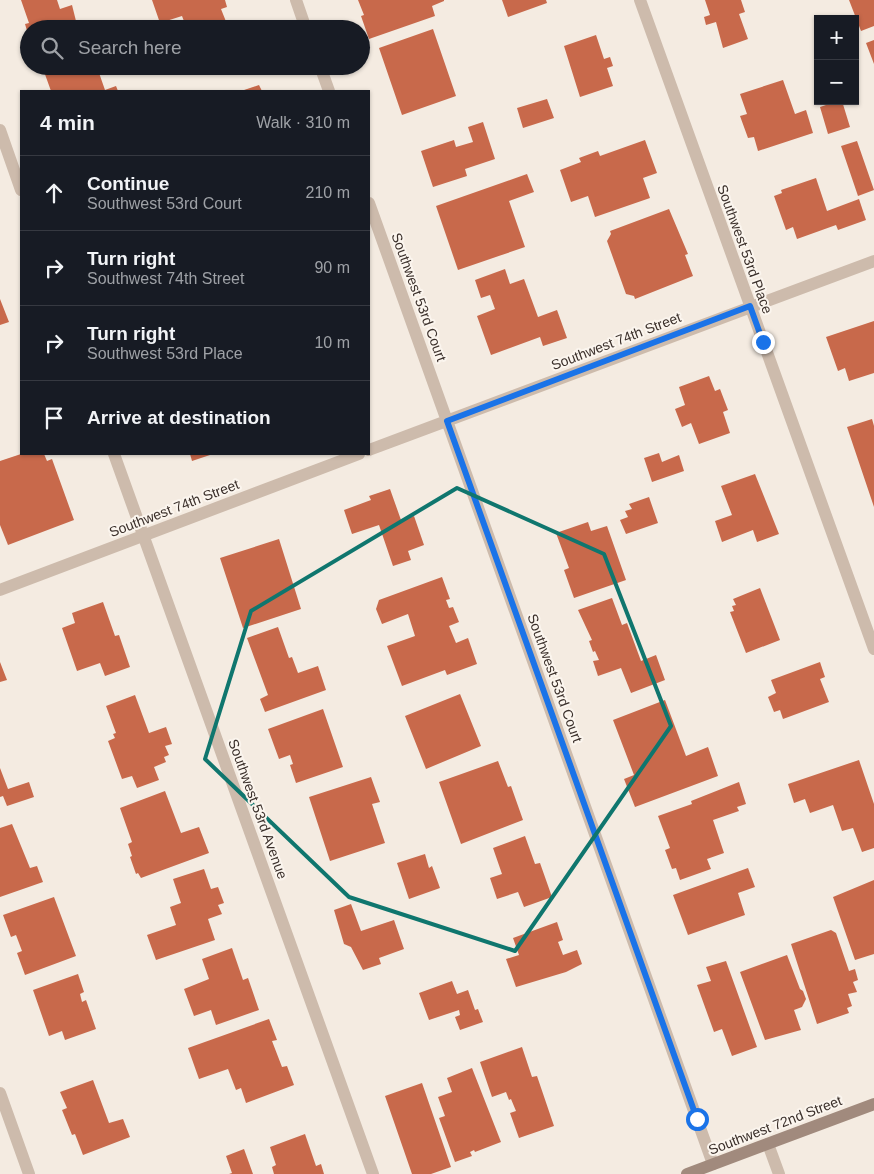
<!DOCTYPE html>
<html lang="en">
<head>
<meta charset="utf-8">
<style>
	body { margin:0; font-family:Arial,sans-serif; background:#20242c; color:#f1f3f6 }
	.controls { position:absolute; right:15px; top:15px; display:grid; overflow:hidden; border-radius:0px; box-shadow:0 1px 4px #0004 }
	.controls button { width:45px; height:45px; display:grid; place-items:center; padding:0; border:0; border-bottom:1px solid #363941; background:#171b24; color:#f1f3f6; font:25px sans-serif }
	.stop { position:absolute; width:15px; height:15px; margin:-11px; border:4px solid #1a73e8; border-radius:50%; background:#fff }
	.stop.end { background:#1a73e8; border-color:#fff; box-shadow:0 1px 5px #0008 }
	.list { margin:0; padding:0; list-style:none }
	h2 { display:flex; justify-content:space-between; align-items:center; height:65px; margin:0; padding:0 20px; font-size:21px }
	h2 small { font-size:16px; font-weight:400; color:#9ea1a6 }
	.list li { display:grid; grid-template-columns:32px 1fr auto; gap:15px; align-items:center; box-sizing:border-box; height:75px; padding:0 20px; border-top:1px solid #363941 }
	.list b { display:block; font-size:19px; white-space:nowrap }
	.list p { margin:0; font-size:16px; white-space:nowrap; color:#9ea1a6 }
	.list em { font-size:16px; font-style:normal; color:#9ea1a6 }
	.icon { flex:none; width:28px; height:28px; fill:none; stroke:currentColor; stroke-width:2; stroke-linecap:round; stroke-linejoin:round }
	.map { position:relative; flex:none; width:874px; height:1174px; overflow:hidden }
	.search { position:absolute; background:#171b24; box-shadow:0 1px 4px #0004; left:20px; top:20px; width:350px; height:55px; display:flex; align-items:center; gap:12px; box-sizing:border-box; padding:0 18px; border-radius:28px; color:#9ea1a6; font-size:19px }
	.panel { position:absolute; background:#171b24; box-shadow:0 1px 4px #0004; left:20px; top:90px; width:350px; height:365px; border-radius:0px }
	.map>svg:first-child { display:block }
	.building { fill:#c8694b }
	.lines { fill:none; stroke-linecap:round; stroke-linejoin:round }
	.lane { stroke:#cdbbac; stroke-width:12 }
	.street { stroke:#cdbbac; stroke-width:12 }
	.secondary { stroke:#a18a7d; stroke-width:12 }
	.route { stroke:#1a73e8; stroke-width:6 }
	.marked { fill:none; stroke:#0f766e; stroke-width:4; stroke-linejoin:round }
	.labels { text-anchor:middle; dominant-baseline:central; stroke-width:4; stroke-linejoin:round; paint-order:stroke }
	.street-label { font-size:14px; fill:#3b302b; stroke:#fbf5ee }
</style>
</head>
<body>
<div class="map">
<svg width="874" height="1174" viewBox="0 0 874 1174">
	<rect width="100%" height="100%" fill="#f4ebe1"/>
	<path class="building" d="M21,0H57L60,9L72,5L77,25L67,29H29L28,34L25,24L29,23Z
		M152,0H225L227,7L221,9L229,29H187L182,16L160,23Z
		M358,0H444V1L432,6L435,16L369,39L361,16L364,15Z
		M502,0H546L547,3L508,17Z
		M705,0H741L745,12L739,14L748,39L723,48L716,22L706,25L704,17L710,15Z
		M849,0H874V26L861,31Z
		M433,29L456,96L402,115L379,48Z
		M596,35L604,59L610,57L613,66L607,68L613,86L580,97L564,46Z
		M874,40V64L866,43Z
		M42,66H84L85,68L92,66L93,71L98,70L105,90L116,86L118,91H51Z
		M188,66H211V67L191,74Z
		M783,80L795,114L806,110L813,133L758,151L754,137L748,138L740,116L747,114L740,94Z
		M259,85L262,91H241Z
		M547,99L554,118L523,128L517,108Z
		M838,101H842L850,127L828,134L820,107Z
		M483,122L495,159L465,169L467,176L433,187L421,151L454,140L456,147L473,142L468,127Z
		M645,140L657,173L643,178L650,198L595,217L588,196L571,202L560,170L581,162L579,158L598,151L600,156Z
		M857,141L874,190L858,196L841,146Z
		M527,174L534,192L509,201L525,247L458,270L436,206Z
		M816,178L827,211L859,199L866,220L838,230L836,225L797,239L793,227L786,230L774,196L782,193L781,190Z
		M669,209L688,254L685,255L693,276L635,299L634,296L626,294L607,241L611,234L610,231Z
		M505,269L510,284L524,279L538,317L557,310L567,338L543,346L540,337L491,355L477,316L495,309L490,295L481,298L475,280Z
		M0,299L9,322L0,325Z
		M874,321V373L849,381L845,368L838,371L826,337Z
		M709,376L715,391L720,389L728,410L723,412L730,433L699,444L691,423L682,427L675,409L685,405L679,387Z
		M872,419L874,426V507L847,427Z
		M659,453L662,462L679,455L684,471L652,482L644,458Z
		M21,454H44L47,461L52,459L74,520L8,545L0,525V461Z
		M190,454H213L192,461Z
		M755,474L779,534L757,542L753,530L722,542L715,521L732,515L721,486Z
		M390,489L401,520L414,516L424,545L408,551L411,560L393,566L379,525L352,534L344,510L371,500L369,496Z
		M649,497L658,523L626,534L620,520L628,517L625,511L632,509L629,504Z
		M588,522L591,531L607,526L626,580L574,598L564,570L569,568L556,533Z
		M279,539L301,609L243,628L220,558Z
		M442,577L450,599L446,600L449,608L453,607L459,622L449,626L456,643L468,638L477,664L447,675L445,670L402,686L387,646L415,636L408,614L382,624L376,609L379,600Z
		M760,588L780,640L746,653L730,612L734,611L732,606L736,605L733,599Z
		M612,598L622,625L627,623L641,661L656,655L665,680L631,693L621,668L598,676L593,661L599,660L595,651L593,652L589,641L592,640L578,610Z
		M103,602L115,636L119,635L130,667L105,676L100,663L77,671L62,628L75,623L72,613Z
		M278,627L289,658L292,657L298,673L318,666L326,690L265,712L260,699L268,695L247,638Z
		M0,662L7,680L0,682Z
		M820,662L825,677L820,679L829,702L783,719L780,710L774,712L768,697L776,693L771,680Z
		M460,694L481,746L426,769L405,716Z
		M135,695L149,733L166,727L172,744L165,746L169,755L164,757L166,762L154,767L159,780L137,788L132,776L122,779L108,741L115,738L113,734L116,733L106,706Z
		M665,700L686,756L708,747L718,776L635,807L624,779L634,775L613,720Z
		M323,709L343,767L296,783L290,765L293,764L290,755L279,759L268,729Z
		M859,760L874,804V848L862,852L853,828L842,831L833,805L810,813L805,799L794,803L788,784Z
		M498,761L508,787L511,786L523,820L461,844L439,782Z
		M0,768L8,789L29,782L34,797L7,806L3,796L0,797Z
		M371,777L380,802L372,804L385,843L330,861L309,797Z
		M739,782L746,804L737,807L739,811L713,820L724,853L707,859L711,869L680,880L676,868L672,869L665,850L670,848L658,816L692,804L691,801Z
		M165,791L181,833L199,827L209,853L141,878L138,873L136,874L130,857L132,856L128,844L132,842L120,808Z
		M12,824L30,868L37,866L43,882L0,897V828Z
		M525,836L535,864L540,863L552,897L524,907L518,892L497,899L490,878L502,874L493,848Z
		M425,854L429,868L432,866L440,888L409,899L397,863Z
		M748,868L755,887L738,893L745,915L688,935L673,895Z
		M204,869L211,889L218,887L224,903L218,905L222,914L208,919L215,940L156,960L147,935L176,925L170,907L181,903L173,879Z
		M874,880V954L855,960L833,897Z
		M54,897L76,956L25,975L17,953L22,951L16,935L11,937L3,915Z
		M351,904L361,931L394,920L404,949L379,958L381,964L363,970L351,947L344,944L334,910Z
		M557,922L563,940L558,942L563,955L577,950L582,964L566,972L516,987L506,959L519,955L513,938Z
		M831,930L836,933L849,971L855,969L858,980L853,982L857,992L848,994L852,1006L847,1008L849,1013L817,1024L791,944Z
		M232,948L243,980L248,978L259,1010L216,1025L211,1010L194,1016L184,989L209,979L202,959Z
		M787,955L800,989L803,991L806,999L802,1007L794,1010L801,1030L765,1040L740,972Z
		M726,961L757,1047L732,1056L722,1029L714,1032L697,985L711,981L706,967Z
		M78,974L84,992L80,994L82,1002L86,1000L96,1029L65,1040L62,1031L49,1036L33,990Z
		M452,981L457,994L468,990L475,1010L478,1009L483,1022L460,1030L455,1017L460,1015L459,1010L429,1020L419,993Z
		M269,1019L277,1040L272,1041L282,1067L287,1066L294,1085L246,1103L241,1088L236,1090L228,1069L199,1079L188,1048Z
		M522,1047L532,1077L537,1076L554,1126L519,1138L510,1113L516,1111L511,1099L509,1100L506,1092L492,1097L480,1062Z
		M472,1068L501,1142L475,1152L474,1150L470,1152L472,1156L455,1162L439,1118L445,1116L438,1097L452,1092L447,1078Z
		M93,1080L109,1123L123,1119L130,1137L83,1155L75,1134L72,1135L62,1110L67,1108L60,1092Z
		M422,1083L451,1167L431,1174H412L385,1096Z
		M305,1134L316,1166L321,1164L324,1174H274L272,1167L276,1165L270,1147Z
		M244,1149L253,1174H229L232,1173L226,1156Z"/>
	<g class="lines">
		<path class="lane" d="M768,1144L779,1174"/>
		<path class="street" d="M296,0L306,29
			M640,0L874,649
			M320,66L329,91
			M0,130L21,190
			M369,203L713,1164
			M369,450L874,261
			M114,454L373,1174
			M0,590L359,454
			M0,1093L29,1174"/>
		<path class="secondary" d="M687,1174L874,1104"/>
	</g>
	<g class="lines">
		<path class="route" d="M697,1119L447,421L750,306L763,342"/>
	</g>
	<path class="marked" d="M457,488L604,554L671,726L515,951L349,897L205,759L251,611Z"/>
	<g class="labels">
		<g class="street-label">
			<text transform="translate(745 249) rotate(70)">Southwest 53rd Place</text>
			<text transform="translate(419 297) rotate(70)">Southwest 53rd Court</text>
			<text transform="translate(616 341) rotate(-21)">Southwest 74th Street</text>
			<text transform="translate(174 508) rotate(-21)">Southwest 74th Street</text>
			<text transform="translate(555 678) rotate(70)">Southwest 53rd Court</text>
			<text transform="translate(258 809) rotate(70)">Southwest 53rd Avenue</text>
			<text transform="translate(775 1125) rotate(-21)">Southwest 72nd Street</text>
		</g>
	</g>
</svg>
<div class="controls">
<button>+</button>
<button>−</button>
</div>
<div class="stop" style="left:697px;top:1119px"></div>
<div class="stop end" style="left:763px;top:342px"></div>
<div class="search"><svg class="icon" aria-label="search" viewBox="0 0 24 24"><circle cx="10" cy="10" r="6"/><path d="M15 15l6 6"/></svg>Search here</div>
<section class="panel">
<h2>4 min<small>Walk · 310 m</small></h2>
<ul class="list">
<li><svg class="icon" aria-label="ahead" viewBox="0 0 24 24"><path d="M12 20V5M6 11l6-6 6 6"/></svg><div><b>Continue</b><p>Southwest 53rd Court</p></div><em>210 m</em></li>
<li><svg class="icon" aria-label="right" viewBox="0 0 24 24"><path d="M7 20v-9h11M14 6l5 5-5 5"/></svg><div><b>Turn right</b><p>Southwest 74th Street</p></div><em>90 m</em></li>
<li><svg class="icon" aria-label="right" viewBox="0 0 24 24"><path d="M7 20v-9h11M14 6l5 5-5 5"/></svg><div><b>Turn right</b><p>Southwest 53rd Place</p></div><em>10 m</em></li>
<li><svg class="icon" aria-label="arrive" viewBox="0 0 24 24"><path d="M6 21V4h12l-3 4 3 4H6"/></svg><div><b>Arrive at destination</b></div></li>
</ul>
</section>
</div>
</body>
</html>
